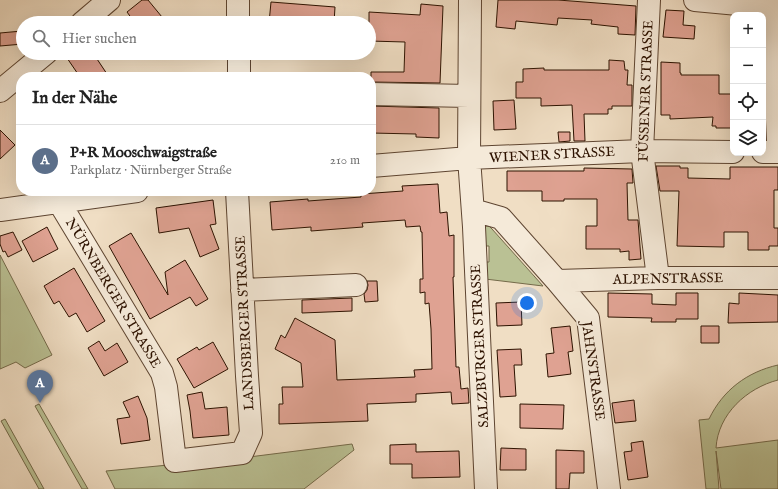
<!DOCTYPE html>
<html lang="de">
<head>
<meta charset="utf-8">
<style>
	body { margin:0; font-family:"IM FELL English",serif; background:#f2f2f2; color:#222 }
	.controls { position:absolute; right:12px; top:12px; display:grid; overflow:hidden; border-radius:8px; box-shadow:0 4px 16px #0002 }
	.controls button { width:36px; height:36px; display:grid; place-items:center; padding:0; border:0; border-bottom:1px solid #e0e0e0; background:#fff; color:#222; font:20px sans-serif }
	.you { position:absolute; left:527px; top:303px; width:14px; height:14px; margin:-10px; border:3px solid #fff; border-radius:50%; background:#1a73e8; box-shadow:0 0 0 6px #1a73e833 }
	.badge { display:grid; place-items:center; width:26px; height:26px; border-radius:50%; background:#8f2418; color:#fff; font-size:13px; font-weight:700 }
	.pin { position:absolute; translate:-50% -33px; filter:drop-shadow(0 1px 2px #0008) }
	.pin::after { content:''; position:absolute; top:21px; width:14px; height:12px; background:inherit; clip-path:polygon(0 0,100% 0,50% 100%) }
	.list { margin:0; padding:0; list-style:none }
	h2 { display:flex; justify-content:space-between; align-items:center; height:52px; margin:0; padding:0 16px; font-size:17px }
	h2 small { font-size:13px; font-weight:400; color:#767676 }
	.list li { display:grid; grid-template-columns:26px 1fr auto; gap:12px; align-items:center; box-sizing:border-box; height:72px; padding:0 16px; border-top:1px solid #e0e0e0 }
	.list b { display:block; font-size:15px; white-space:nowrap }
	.list p { margin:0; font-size:13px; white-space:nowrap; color:#767676 }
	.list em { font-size:13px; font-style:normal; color:#767676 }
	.icon { flex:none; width:22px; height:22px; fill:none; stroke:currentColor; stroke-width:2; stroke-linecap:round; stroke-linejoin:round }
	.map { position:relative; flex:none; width:778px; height:489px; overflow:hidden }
	.search { position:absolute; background:#fff; box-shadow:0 4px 16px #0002; left:16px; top:16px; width:360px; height:44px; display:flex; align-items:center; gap:10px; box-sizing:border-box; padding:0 14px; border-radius:22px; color:#767676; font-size:15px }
	.panel { position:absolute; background:#fff; box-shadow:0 4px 16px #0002; left:16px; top:72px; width:360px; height:124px; border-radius:16px }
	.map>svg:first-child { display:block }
	.green { fill:#bac194; stroke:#746a4a }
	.building { fill:#dfa292; stroke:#2d1200 }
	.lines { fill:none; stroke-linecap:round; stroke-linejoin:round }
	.minor-casing { stroke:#5e4531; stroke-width:24 }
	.minor { stroke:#f5ead9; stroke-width:22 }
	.labels { text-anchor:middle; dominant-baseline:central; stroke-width:3.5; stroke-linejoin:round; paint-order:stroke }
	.street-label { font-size:14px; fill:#2d1200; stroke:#f5ead9 }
</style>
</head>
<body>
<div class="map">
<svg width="778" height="489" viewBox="0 0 778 489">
	<rect width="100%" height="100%" fill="#f0dec4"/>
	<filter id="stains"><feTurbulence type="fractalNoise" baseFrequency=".005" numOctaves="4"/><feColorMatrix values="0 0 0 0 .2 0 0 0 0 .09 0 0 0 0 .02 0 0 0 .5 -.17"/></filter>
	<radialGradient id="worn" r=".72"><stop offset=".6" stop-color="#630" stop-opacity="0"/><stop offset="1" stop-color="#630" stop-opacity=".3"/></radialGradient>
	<path class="green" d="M486,226H489L492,229L543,286L485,279V262H489V246H484V229Z
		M0,255L52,355L25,368L16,362L0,369Z
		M778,365V380C747,388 718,414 716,448L778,440V489H721L716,451L719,489H706L699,420L709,419C723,390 747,372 778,365Z
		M39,404L88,489H82L35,406Z
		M5,419L44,489H39L1,421Z
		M352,444L354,450L304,489H115L106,471L241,458Z"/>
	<path class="building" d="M142,0H148L162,17L154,23H135L127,12Z
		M498,0H558L636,6L635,35L618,34V27L591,24L592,20L558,18L557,25L516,21L515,29L496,27Z
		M271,2L335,7L334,23H269Z
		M421,4L443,6L440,83L371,82V72H404L405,42L369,41V12L420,15Z
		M666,10L684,11L683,25L695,26L694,39L663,37Z
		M22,31L23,44L0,46V33Z
		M75,53H93L109,77H80L67,58Z
		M609,60L624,61L625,70H628L627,85H632V106H612V109H608V114H584L585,141H574L572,105L541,106V98H516V82H523V69L544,68V70H609Z
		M661,62L680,63V73H681V75H719V94H733V128H716V126H712L713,117L670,119V115H661Z
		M514,100L516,129L494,130L493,101Z
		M371,106L439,108V138L416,137V134L371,133Z
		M0,130L15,145L0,159Z
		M558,132H570V141L559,142Z
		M656,166H680V168H688V178L730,179V167H778V190H774V228H778V246H769V250H748V232H724V247L677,246L679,191H660Z
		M584,168L632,169L633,183H627L628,220H638L641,259L629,260V251L620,252V249H586V226H597V199H564V201H542V191H507V171H584Z
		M438,184L440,213L447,212L449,236L454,235V277H453L456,367H459L461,389L468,388L469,403L452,404L451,392L416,394V402L367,404L368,421L279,424V404H283L282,387H303L301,363L275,349L281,335L285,338L295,318L335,340L337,380L415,377L414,370L432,369L431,329L429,303L425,304V292L420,293V279H423L422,232H421L420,226L406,227L405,220L362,223L363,227L311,231V227L272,230L270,202L308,199V201L361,197V194L403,191L402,186Z
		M213,200L216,224L210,225L219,249L200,257L189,228L159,233L156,208Z
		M47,227L58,249L33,262L22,241Z
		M13,232L22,250L8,257L5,251L3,252L0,244V236Z
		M131,233L168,295L165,272L185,260L208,299L196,306L190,297L150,319L109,246Z
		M74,268L105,321L87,332L76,313L69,317L59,301L54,304L44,286Z
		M367,281H377L378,301L365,302L364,294L367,290L368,285Z
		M608,293L652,294V304L676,305V293H698V319H676V322H651L652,318L608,317Z
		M739,293L778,295V322L728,323L729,303L739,304Z
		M352,298V311L302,313V300Z
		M521,302L522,325L497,326L496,303Z
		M570,326L573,351L568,352L571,374L548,377L546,354L554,353L551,328Z
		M701,326H719V343H701Z
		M99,341L105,351L117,343L128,362L104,376L88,348Z
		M213,342L228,369L194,388L177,359L197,347L199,350Z
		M521,349L522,365H514L516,396L500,397L497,350Z
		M202,392L205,409L227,407L229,435L193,438L190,411L187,395Z
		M138,396L147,418L150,440L121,444L117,419L130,417L123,402Z
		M634,400L636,421L615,423L612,403Z
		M520,404L564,405L563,429L520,428Z
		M643,441L648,477L628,480L624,452L632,451L631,443Z
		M416,444V452L459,451L460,477L412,478V464H390V445Z
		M501,448L526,449V470H500Z
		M556,450L584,451V473H570L569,489H556Z"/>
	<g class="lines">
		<g class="minor-casing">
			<path id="minor" d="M238,0V23
				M470,0L469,158L474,227L486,489
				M649,0L642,151L658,278
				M695,0L770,7
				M771,0L778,140
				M82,23L109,0
				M239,53V77
				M0,91L46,53
				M371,94L469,96
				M763,152H778
				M371,166L469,158L642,151L733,152
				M59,202L162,373L166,387L175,461L242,453L251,433L247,376L237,191
				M0,210L137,191
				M473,210L501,218L557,281L588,318L609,489
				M557,281L658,278H778
				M242,290L356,285"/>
		</g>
		<use href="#minor" class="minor"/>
	</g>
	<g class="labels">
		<g class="street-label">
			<text transform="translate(646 91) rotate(-88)">FÜSSENER STRASSE</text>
			<text transform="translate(552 155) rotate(-3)">WIENER STRASSE</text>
			<text transform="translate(668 279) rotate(-1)">ALPENSTRASSE</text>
			<text transform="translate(113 293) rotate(59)">NÜRNBERGER STRASSE</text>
			<text transform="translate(245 323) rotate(-93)">LANDSBERGER STRASSE</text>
			<text transform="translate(480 346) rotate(-93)">SALZBURGER STRASSE</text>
			<text transform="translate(593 371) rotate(82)">JAHNSTRASSE</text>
		</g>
	</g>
	<rect width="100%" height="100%" filter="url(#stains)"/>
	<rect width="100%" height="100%" fill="url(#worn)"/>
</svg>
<div class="controls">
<button>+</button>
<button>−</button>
<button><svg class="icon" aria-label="locate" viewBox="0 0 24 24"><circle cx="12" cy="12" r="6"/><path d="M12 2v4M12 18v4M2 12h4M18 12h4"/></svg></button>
<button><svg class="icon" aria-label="layers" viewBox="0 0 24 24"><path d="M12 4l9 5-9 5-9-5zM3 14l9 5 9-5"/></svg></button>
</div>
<div class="you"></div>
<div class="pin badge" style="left:40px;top:403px;background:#5c6f8a">A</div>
<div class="search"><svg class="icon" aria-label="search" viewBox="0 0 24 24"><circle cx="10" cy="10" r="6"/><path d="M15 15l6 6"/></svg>Hier suchen</div>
<section class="panel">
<h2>In der Nähe<small></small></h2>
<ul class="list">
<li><span class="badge" style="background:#5c6f8a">A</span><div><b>P+R Mooschwaigstraße</b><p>Parkplatz · Nürnberger Straße</p></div><em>210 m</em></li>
</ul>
</section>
</div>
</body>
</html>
